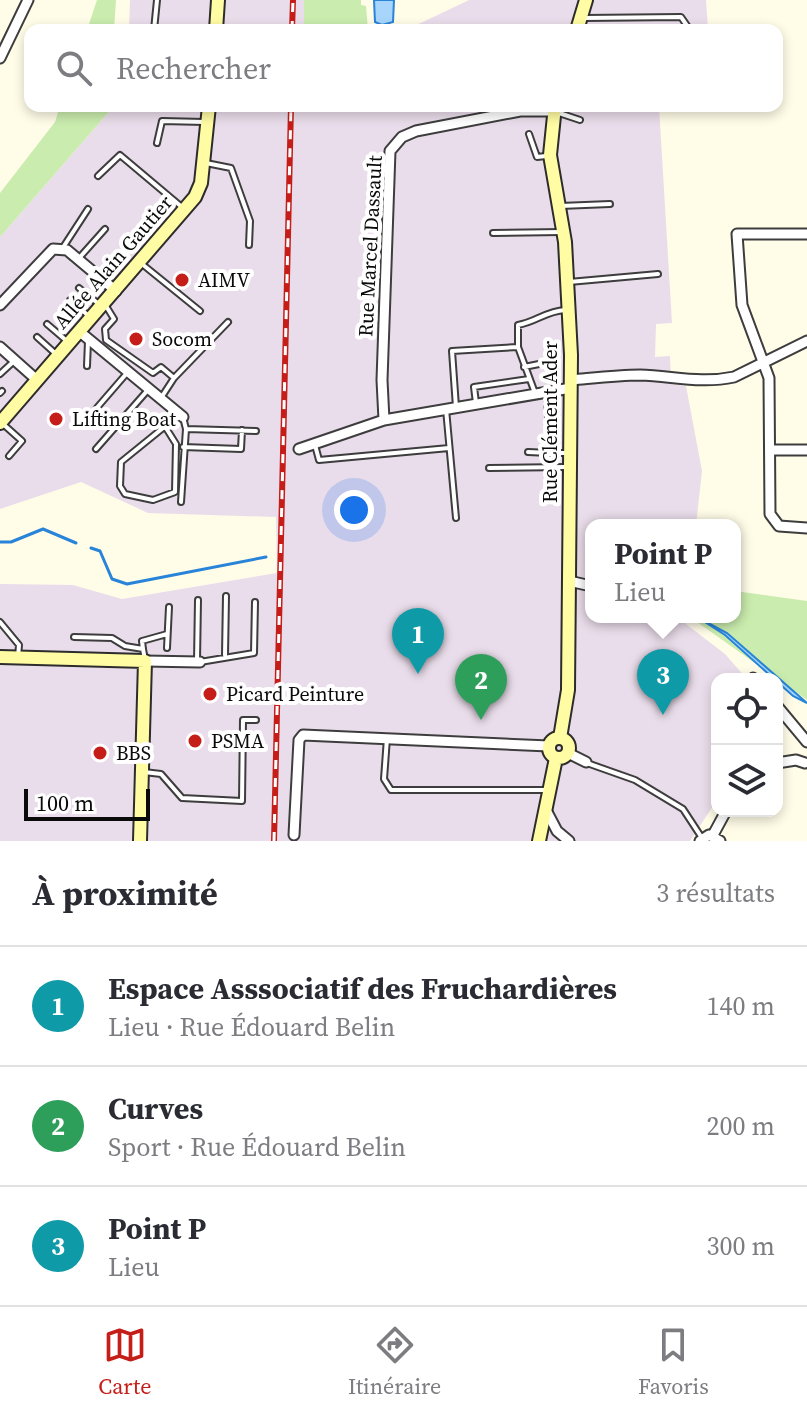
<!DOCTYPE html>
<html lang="fr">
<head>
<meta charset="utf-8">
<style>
	body { margin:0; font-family:"Source Serif 4",serif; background:#f7f7f7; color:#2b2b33 }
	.controls { position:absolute; right:24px; bottom:24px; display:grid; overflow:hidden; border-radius:16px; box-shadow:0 4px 12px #0003 }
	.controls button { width:72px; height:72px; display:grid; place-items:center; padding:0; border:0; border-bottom:2px solid #e1e1e2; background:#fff; color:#2b2b33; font:40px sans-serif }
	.scale { position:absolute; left:24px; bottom:20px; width:126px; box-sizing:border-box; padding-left:8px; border:4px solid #0a0a0a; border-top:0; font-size:22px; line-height:28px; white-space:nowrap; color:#0a0a0a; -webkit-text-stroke:6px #fff; paint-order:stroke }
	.you { position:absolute; left:354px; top:510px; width:28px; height:28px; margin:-20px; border:6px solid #fff; border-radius:50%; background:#1a73e8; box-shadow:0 0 0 12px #1a73e833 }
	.badge { display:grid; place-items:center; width:52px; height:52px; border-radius:50%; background:#c51d18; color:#fff; font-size:26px; font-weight:700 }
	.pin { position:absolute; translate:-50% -66px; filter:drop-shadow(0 2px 4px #0008) }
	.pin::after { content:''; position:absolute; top:42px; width:28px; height:24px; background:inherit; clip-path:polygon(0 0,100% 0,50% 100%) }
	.popup { position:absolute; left:585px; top:519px; width:156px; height:104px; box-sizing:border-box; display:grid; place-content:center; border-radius:16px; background:#fff; filter:drop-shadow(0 2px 6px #0005); font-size:26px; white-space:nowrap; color:#7c7c81 }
	.popup b { font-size:30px; color:#2b2b33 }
	.popup::after { content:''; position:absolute; left:50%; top:100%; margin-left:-16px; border:16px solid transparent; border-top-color:#fff }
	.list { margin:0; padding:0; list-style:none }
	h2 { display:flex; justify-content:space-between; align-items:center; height:104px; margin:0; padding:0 32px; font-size:34px }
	h2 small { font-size:26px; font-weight:400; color:#7c7c81 }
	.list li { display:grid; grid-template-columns:52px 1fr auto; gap:24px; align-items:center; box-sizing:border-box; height:120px; padding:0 32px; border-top:2px solid #e1e1e2 }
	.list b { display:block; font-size:30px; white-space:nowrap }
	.list p { margin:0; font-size:26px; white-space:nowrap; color:#7c7c81 }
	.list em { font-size:26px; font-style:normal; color:#7c7c81 }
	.icon { flex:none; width:44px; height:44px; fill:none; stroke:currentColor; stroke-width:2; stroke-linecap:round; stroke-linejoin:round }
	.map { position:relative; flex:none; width:807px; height:841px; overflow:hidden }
	.search { position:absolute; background:#fff; box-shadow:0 4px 12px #0003; left:24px; right:24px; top:24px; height:88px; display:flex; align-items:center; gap:20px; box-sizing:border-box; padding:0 28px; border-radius:16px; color:#7c7c81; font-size:30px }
	.sheet { height:464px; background:#fff }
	nav { display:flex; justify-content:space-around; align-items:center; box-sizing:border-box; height:112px; border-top:2px solid #e1e1e2; background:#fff; font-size:22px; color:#7c7c81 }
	nav a { display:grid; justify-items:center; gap:4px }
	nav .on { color:#c51d18 }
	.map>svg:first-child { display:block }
	.industrial { fill:#eaddeb }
	.green { fill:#caecae }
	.water { fill:#a7d5fc; stroke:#2884d9; stroke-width:2 }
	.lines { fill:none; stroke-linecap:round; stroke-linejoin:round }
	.stream { stroke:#2884d9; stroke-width:3 }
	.lane-casing { stroke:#3d3d3d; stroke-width:8 }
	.street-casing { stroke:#3d3d3d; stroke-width:13 }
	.secondary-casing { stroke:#2c2c2c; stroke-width:16 }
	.lane { stroke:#fff; stroke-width:4 }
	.street { stroke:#fff; stroke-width:9 }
	.secondary { stroke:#fffca3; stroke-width:12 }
	.rail-casing { stroke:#c51d18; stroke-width:6 }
	.rail { stroke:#fff; stroke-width:3; stroke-dasharray:9; stroke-linecap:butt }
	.poi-dot { fill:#c51d18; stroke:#fff; stroke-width:3 }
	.labels { text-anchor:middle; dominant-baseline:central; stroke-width:8; stroke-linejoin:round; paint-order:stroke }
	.street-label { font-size:20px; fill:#0a0a0a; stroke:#fff }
	.poi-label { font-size:20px; fill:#0a0a0a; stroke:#fff; text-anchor:start }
</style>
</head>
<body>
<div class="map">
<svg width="807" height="841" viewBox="0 0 807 841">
	<rect width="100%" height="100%" fill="#fffce8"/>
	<path class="industrial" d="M130,0H304V30H129Z
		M469,0H706L708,30H406Z
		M114,106H659L672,323L656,324L655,357L670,356L671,384L686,386L702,471L696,525H591V617H685L686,624L725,654L747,679H717V800L690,841H0V584L73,585L122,599L277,573L276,517L148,513L81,482L0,509V237Z"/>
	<path class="green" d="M97,0H116L114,30H87Z
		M304,0H361V5L366,6L368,30H304Z
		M60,106H114L0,237V193L55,122Z
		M735,591L807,601V700L690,617H735Z"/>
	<path class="water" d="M374,0H394L393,22L382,25L375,22Z
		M697,617L727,633L807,703L793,696L725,635Z"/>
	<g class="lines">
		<path class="stream" d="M0,542H11L43,529L76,543
			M91,548L100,551L112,579L127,584L266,557"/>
		<g class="lane-casing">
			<path id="lane" d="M584,18L681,17L690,30
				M154,30L157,0
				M196,106L206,107
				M556,112L580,120
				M529,134L537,157L546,156
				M157,143L162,121L205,122
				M206,163L231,168L250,221L249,245
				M98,176L120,155L183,208
				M560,206L610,204
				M493,233L562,232
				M62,249L88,209
				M80,257L105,229
				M142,264L200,311
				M569,282L658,274
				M79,288L100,305
				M70,300L90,317
				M106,306L114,319L105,329L106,340L153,373L161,367L174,378
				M47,324L68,342
				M37,337L57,355
				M87,366L88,341
				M524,367L549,362
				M0,374L13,362
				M0,393L2,391
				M535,393L518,347V325C536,322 546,311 565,310
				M547,395L550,453H567
				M161,398L174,378L228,322
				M476,403L474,387L529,379
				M456,407L452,351L518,347
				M446,409L456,518
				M3,424L22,441L9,456
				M82,425L127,373
				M166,428L176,444L175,492L153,500L125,494L120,486L121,462L179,415
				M186,429L256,431
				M315,445L319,460L449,448
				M183,447L241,449L242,430
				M96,449L147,391
				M528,452L550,453
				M489,468L566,467
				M181,502L186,429L183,417
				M0,622L19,645L18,657
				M74,637L112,638L125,646L143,649L145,660
				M167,648L169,607
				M143,649L142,641L167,634
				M225,655L226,596
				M197,661L198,600
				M200,662L254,653L255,602
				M387,738L384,779L391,790H548
				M587,763L635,780L683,809L702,838
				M144,772L161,774L182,798L242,801L243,720H256"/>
		</g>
		<g class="street-casing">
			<path id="street" d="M0,58L28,0
				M807,234H737L742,305L769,378L770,514L779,526L807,528
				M0,305L53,249L67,250L116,291
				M80,332L183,417
				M0,347L37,380
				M572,380C594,378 618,375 640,375C673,376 701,384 734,377L807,341
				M384,420L382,380L390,151L402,137L416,131L520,111H554
				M299,449L384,420L571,388
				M771,450H807
				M569,581L591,586
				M145,661L200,662
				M753,678L754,679
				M777,706L807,742
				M568,753L586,762
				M777,763L796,760L805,763
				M546,810L557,831L569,841
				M294,835L299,740L303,735L549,746
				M713,835L726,811
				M700,841L709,835L720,841"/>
		</g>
		<g class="secondary-casing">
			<path id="secondary" d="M216,30L218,0
				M577,30L586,0
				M555,106L550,155L565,242L571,355L568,690L560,738
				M0,423L195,197L201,183L209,106
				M0,657L145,661L140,841
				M549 748a10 10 0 1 1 20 0a10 10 0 1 1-20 0Z
				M539,841L556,758"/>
		</g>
		<use href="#lane" class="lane"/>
		<use href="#street" class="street"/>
		<use href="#secondary" class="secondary"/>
		<g class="rail-casing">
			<path id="rail" d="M292,30L293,0
				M274,841L291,106"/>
		</g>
		<use href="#rail" class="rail"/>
	</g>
	<g class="poi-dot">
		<circle cx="182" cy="280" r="8"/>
		<circle cx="136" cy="339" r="8"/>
		<circle cx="56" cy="419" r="8"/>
		<circle cx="210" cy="694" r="8"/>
		<circle cx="195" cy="741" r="8"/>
		<circle cx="100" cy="753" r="8"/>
	</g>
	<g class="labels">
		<g class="street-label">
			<text transform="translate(370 246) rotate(-87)">Rue Marcel Dassault</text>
			<text transform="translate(113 262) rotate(-49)">Allée Alain Gautier</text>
			<text transform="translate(550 422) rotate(-90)">Rue Clément Ader</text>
		</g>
		<g class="poi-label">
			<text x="198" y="280">AIMV</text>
			<text x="152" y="339">Socom</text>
			<text x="72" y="419">Lifting Boat</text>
			<text x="226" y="694">Picard Peinture</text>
			<text x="211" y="741">PSMA</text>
			<text x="116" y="753">BBS</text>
		</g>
	</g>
</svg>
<div class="controls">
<button><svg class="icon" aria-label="locate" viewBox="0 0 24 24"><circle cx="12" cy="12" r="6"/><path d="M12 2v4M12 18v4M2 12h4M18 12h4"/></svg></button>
<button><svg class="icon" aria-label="layers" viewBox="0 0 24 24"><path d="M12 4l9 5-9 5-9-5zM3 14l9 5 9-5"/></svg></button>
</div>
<div class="scale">100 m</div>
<div class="you"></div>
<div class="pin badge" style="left:418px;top:674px;background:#0f9aa8">1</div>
<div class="pin badge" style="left:481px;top:720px;background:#2e9e5b">2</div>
<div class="pin badge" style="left:663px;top:715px;background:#0f9aa8">3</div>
<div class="popup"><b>Point P</b>Lieu</div>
<div class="search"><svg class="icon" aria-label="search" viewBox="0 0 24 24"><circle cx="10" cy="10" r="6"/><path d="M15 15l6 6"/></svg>Rechercher</div>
</div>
<section class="sheet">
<h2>À proximité<small>3 résultats</small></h2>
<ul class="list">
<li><span class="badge" style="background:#0f9aa8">1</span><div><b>Espace Asssociatif des Fruchardières</b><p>Lieu · Rue Édouard Belin</p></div><em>140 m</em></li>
<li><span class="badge" style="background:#2e9e5b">2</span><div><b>Curves</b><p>Sport · Rue Édouard Belin</p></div><em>200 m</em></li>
<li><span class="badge" style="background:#0f9aa8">3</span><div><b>Point P</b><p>Lieu</p></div><em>300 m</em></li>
</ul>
</section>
<nav>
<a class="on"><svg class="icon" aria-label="map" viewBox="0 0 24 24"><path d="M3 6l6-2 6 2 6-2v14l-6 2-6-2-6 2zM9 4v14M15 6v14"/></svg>Carte</a>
<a><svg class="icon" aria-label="directions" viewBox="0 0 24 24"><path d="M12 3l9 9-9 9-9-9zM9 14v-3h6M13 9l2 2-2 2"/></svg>Itinéraire</a>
<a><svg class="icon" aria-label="saved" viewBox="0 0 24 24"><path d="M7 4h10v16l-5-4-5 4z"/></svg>Favoris</a>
</nav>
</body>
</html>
